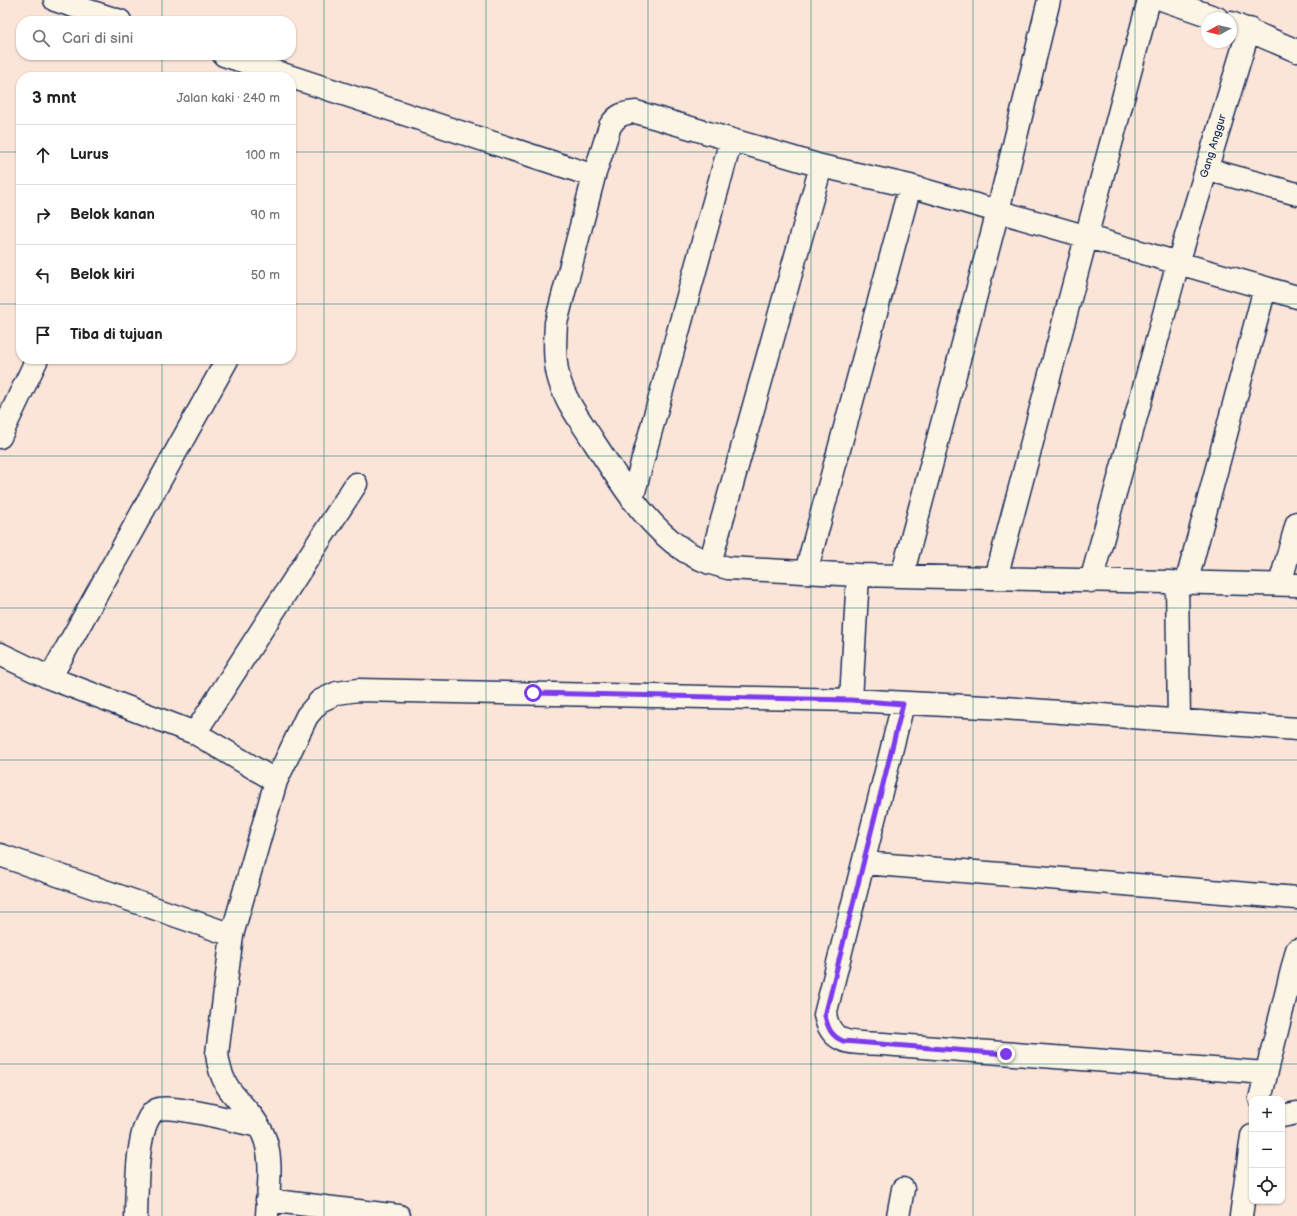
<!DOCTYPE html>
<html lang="id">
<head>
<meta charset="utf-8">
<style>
	body { margin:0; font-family:"Balsamiq Sans",sans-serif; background:#f6f6f6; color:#222 }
	.controls { position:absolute; right:12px; bottom:12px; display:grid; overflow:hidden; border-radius:8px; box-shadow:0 1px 3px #0004 }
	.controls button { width:36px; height:36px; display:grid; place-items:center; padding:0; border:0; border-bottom:1px solid #e0e0e0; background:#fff; color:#222; font:20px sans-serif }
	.compass { position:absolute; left:1201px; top:12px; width:36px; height:36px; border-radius:50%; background:#fff; box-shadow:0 1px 3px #0004; rotate:262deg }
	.stop { position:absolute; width:12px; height:12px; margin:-9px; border:3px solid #7c3aed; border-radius:50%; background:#fff }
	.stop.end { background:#7c3aed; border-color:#fff; box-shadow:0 1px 4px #0008 }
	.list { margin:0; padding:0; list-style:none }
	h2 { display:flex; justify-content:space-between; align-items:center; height:52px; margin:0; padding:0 16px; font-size:17px }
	h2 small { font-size:13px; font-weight:400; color:#767676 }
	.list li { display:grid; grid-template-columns:26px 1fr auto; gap:12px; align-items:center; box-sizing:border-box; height:60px; padding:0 16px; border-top:1px solid #e0e0e0 }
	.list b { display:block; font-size:15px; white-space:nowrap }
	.list em { font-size:13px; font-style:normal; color:#767676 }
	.icon { flex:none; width:22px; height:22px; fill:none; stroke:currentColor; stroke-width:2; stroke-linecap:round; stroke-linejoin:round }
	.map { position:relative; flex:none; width:1297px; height:1216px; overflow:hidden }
	.search { position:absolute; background:#fff; box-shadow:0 1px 3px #0004; left:16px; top:16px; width:280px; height:44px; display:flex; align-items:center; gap:10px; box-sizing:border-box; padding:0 14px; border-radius:16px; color:#767676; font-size:15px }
	.panel { position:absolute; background:#fff; box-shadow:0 1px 3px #0004; left:16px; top:72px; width:280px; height:292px; border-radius:16px }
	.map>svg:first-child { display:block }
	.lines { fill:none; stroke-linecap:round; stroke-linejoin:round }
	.street-casing { stroke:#1b2f5e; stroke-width:25 }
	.street { stroke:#fcf5e5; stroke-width:22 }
	.route { stroke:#7c3aed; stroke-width:5 }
	.grid { fill:none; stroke:#0f766e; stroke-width:1; stroke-opacity:0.55 }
	.labels { text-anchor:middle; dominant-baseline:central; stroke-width:3; stroke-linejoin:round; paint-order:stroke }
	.street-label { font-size:11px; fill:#1b2f5e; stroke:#fcf5e5 }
</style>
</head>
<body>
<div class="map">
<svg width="1297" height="1216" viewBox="0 0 1297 1216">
	<rect width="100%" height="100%" fill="#fbe4d8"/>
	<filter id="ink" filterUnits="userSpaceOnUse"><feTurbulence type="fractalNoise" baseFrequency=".025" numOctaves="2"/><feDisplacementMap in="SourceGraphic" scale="8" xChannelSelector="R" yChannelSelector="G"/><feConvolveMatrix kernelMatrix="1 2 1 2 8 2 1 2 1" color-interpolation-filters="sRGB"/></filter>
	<g filter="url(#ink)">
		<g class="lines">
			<g class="street-casing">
				<path id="street" d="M55,0L120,21
					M1164,0L1217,18
					M1231,23L1297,51
					M224,55L594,176
					M1206,169L1297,194
					M1297,297L910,186L821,166L636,112C623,113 617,115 610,126L594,176L556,323C555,340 554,358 558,375C564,400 581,421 594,442C620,481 645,525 685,551C699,560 713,564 728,568L858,575L1297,585
					M0,437L37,359
					M632,499L731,140
					M710,563L821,166
					M806,572L910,186
					M902,576L998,211L1049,0
					M996,578L1149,0
					M1091,581L1178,263L1249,29
					M1177,583L1179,720
					M1186,584L1265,288
					M1280,584L1297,523
					M0,654L50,678L195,733L276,781
					M50,678L227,360
					M851,700L858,575
					M903,704L825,1015C832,1048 856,1042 883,1044L1266,1073
					M195,733L356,484
					M0,855L232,935
					M864,863L1297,898
					M1260,1099L1297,950
					M1282,1116L1297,1113
					M267,1200L399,1216
					M136,1216C137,1196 135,1114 159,1109C175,1105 239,1122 258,1126
					M267,1216C268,1191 274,1158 263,1134C247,1100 222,1098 217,1054L232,935L276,781L307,716L320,701L337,693L358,690L851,700L1004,708L1297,729
					M898,1216L903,1189
					M1241,1216L1252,1136"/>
			</g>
			<use href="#street" class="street"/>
		</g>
	</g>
	<g class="lines" filter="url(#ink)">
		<path class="route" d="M533,693L851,700L903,704L825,1016C828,1028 831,1036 843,1041L1006,1054"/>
	</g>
	<path class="grid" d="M162,0V21M324,0V1216M486,0V1216M648,0V1216M811,0V1216M973,0V1216M1135,0V1216M162,55V77M0,152H21M291,152H1297M0,304H21M291,304H1297M162,359V1216M0,456H1297M0,608H1297M0,760H1297M0,912H1297M0,1064H1297"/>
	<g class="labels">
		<g class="street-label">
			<text transform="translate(1213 146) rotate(-73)">Gang Anggur</text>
		</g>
	</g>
</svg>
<div class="controls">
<button>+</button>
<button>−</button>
<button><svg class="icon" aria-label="locate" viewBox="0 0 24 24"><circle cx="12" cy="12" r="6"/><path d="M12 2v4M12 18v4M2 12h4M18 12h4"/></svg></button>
</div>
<svg class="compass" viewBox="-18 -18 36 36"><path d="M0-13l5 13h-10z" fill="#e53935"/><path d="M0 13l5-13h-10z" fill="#767676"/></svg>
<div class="stop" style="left:533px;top:693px"></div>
<div class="stop end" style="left:1006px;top:1054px"></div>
<div class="search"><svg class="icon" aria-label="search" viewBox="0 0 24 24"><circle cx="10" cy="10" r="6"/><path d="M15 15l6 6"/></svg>Cari di sini</div>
<section class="panel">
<h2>3 mnt<small>Jalan kaki · 240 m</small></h2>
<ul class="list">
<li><svg class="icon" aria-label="ahead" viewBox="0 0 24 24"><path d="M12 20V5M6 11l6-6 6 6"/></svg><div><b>Lurus</b></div><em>100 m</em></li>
<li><svg class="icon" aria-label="right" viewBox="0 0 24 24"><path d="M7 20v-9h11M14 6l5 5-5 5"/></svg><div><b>Belok kanan</b></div><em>90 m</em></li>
<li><svg class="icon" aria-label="left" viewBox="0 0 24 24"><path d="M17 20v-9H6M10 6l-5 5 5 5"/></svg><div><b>Belok kiri</b></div><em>50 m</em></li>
<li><svg class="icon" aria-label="arrive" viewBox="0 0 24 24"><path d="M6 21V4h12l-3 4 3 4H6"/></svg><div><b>Tiba di tujuan</b></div></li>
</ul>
</section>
</div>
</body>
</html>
